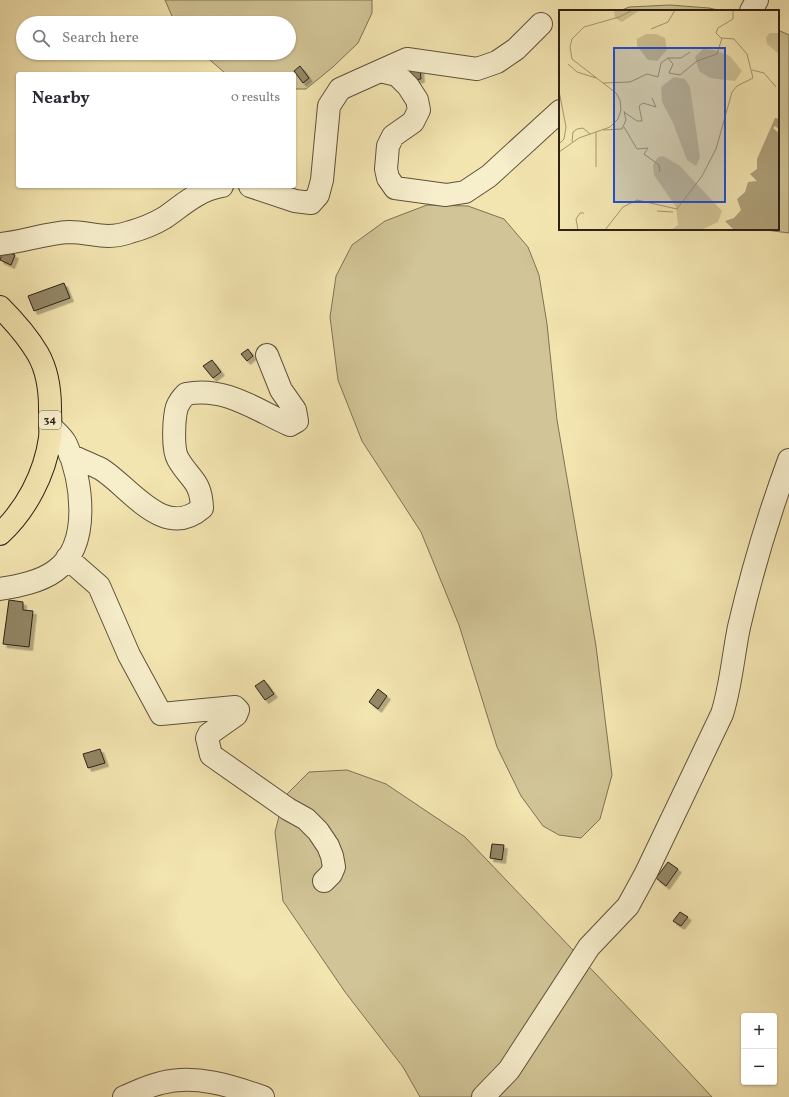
<!DOCTYPE html>
<html lang="en">
<head>
<meta charset="utf-8">
<style>
	body { margin:0; font-family:Vollkorn,serif; background:#f2f2f3; color:#2b2b33 }
	.controls { position:absolute; right:12px; bottom:12px; display:grid; overflow:hidden; border-radius:4px; box-shadow:0 1px 3px #0004 }
	.controls button { width:36px; height:36px; display:grid; place-items:center; padding:0; border:0; border-bottom:1px solid #e1e1e2; background:#fff; color:#2b2b33; font:20px sans-serif }
	.list { margin:0; padding:0; list-style:none }
	h2 { display:flex; justify-content:space-between; align-items:center; height:52px; margin:0; padding:0 16px; font-size:17px }
	h2 small { font-size:13px; font-weight:400; color:#7c7c81 }
	.icon { flex:none; width:22px; height:22px; fill:none; stroke:currentColor; stroke-width:2; stroke-linecap:round; stroke-linejoin:round }
	.map { position:relative; flex:none; width:789px; height:1097px; overflow:hidden }
	.search { position:absolute; background:#fff; box-shadow:0 1px 3px #0004; left:16px; top:16px; width:280px; height:44px; display:flex; align-items:center; gap:10px; box-sizing:border-box; padding:0 14px; border-radius:22px; color:#7c7c81; font-size:15px }
	.panel { position:absolute; background:#fff; box-shadow:0 1px 3px #0004; left:16px; top:72px; width:280px; height:116px; border-radius:4px }
	.map>svg:first-child { display:block }
	.green { fill:#d1c496; stroke:#7e7256 }
	.building { fill:#938766; stroke:#2c2115; filter:url(#shadow) }
	.lines { fill:none; stroke-linecap:round; stroke-linejoin:round }
	.street-casing { stroke:#5e523c; stroke-width:24 }
	.primary-casing { stroke:#2c2115; stroke-width:24 }
	.street { stroke:#f7eecc; stroke-width:22 }
	.primary { stroke:#f3e5b0; stroke-width:22 }
	.labels { text-anchor:middle; dominant-baseline:central; stroke-width:3; stroke-linejoin:round; paint-order:stroke }
	.shield { fill:#f7eecc; stroke:#695e4c; stroke-width:1 }
	.shield-label { font-size:11px; font-weight:bold; fill:#2c2115 }
	.inset-road { fill:none; stroke:#a39772; stroke-width:1 }
	.view { fill:#1d4ed8; fill-opacity:0.15; stroke:#1d4ed8; stroke-width:2 }
	.inset-edge { fill:none; stroke:#2c2115; stroke-width:2 }
</style>
</head>
<body>
<div class="map">
<svg width="789" height="1097" viewBox="0 0 789 1097">
	<defs>
		<filter id="shadow"><feDropShadow dx="3.5" dy="3.5" stdDeviation="0" flood-color="#0004"/></filter>
	</defs>
	<rect width="100%" height="100%" fill="#f3e5b0"/>
	<filter id="stains"><feTurbulence type="fractalNoise" baseFrequency=".005" numOctaves="4"/><feColorMatrix values="0 0 0 0 .2 0 0 0 0 .09 0 0 0 0 .02 0 0 0 .5 -.17"/></filter>
	<radialGradient id="worn" r=".72"><stop offset=".6" stop-color="#630" stop-opacity="0"/><stop offset="1" stop-color="#630" stop-opacity=".3"/></radialGradient>
	<path class="green" d="M165,0H372V13L358,43L333,67L306,89H294V74H226L202,53H289V23H175Z
		M670,5L709,8L722,11H620L629,7Z
		M778,30L789,35V233L758,229H778Z
		M427,205L468,206L504,219L528,247L539,275L547,324L557,420L596,646L612,775L600,819L581,838L559,835L543,826L521,796L497,747L459,625L421,532L362,441L338,380L330,317L336,276L352,245L385,221Z
		M347,770L386,784L465,837L658,1039L712,1097H420L403,1067L345,992L283,901L275,832L284,797L309,772Z"/>
	<path class="building" d="M300,66L309,78L303,83L294,71Z
		M420,67L421,79L412,80L410,69Z
		M3,250L15,255L11,265L0,260Z
		M64,283L70,298L34,311L28,296Z
		M248,349L253,356L247,361L241,354Z
		M212,360L221,372L213,378L203,366Z
		M9,600L23,602V610L33,611L29,647L3,644Z
		M264,680L274,694L265,700L255,686Z
		M378,689L387,696L378,709L369,702Z
		M100,749L105,763L88,768L83,754Z
		M492,844L504,845L502,860L490,858Z
		M668,862L678,869L666,886L656,878Z
		M680,912L688,917L681,926L673,921Z"/>
	<g class="lines">
		<g class="street-casing">
			<path id="street" d="M751,11L757,0
				M380,71L407,59L477,69L497,62L516,49L541,24
				M250,186L295,201L311,203L318,195L322,180L329,106L340,89L380,71L397,75L408,86L417,100L419,110L413,122L393,136L388,146L386,169L388,178L395,188L446,195L465,192L489,176L560,111
				M0,244C23,242 46,233 69,232C93,232 104,241 130,232C141,229 154,224 164,218C183,205 198,190 222,186
				M70,455C80,460 91,464 101,469C130,487 164,541 202,508C201,480 190,480 178,459C172,449 174,417 177,407C179,402 183,397 186,394C225,386 256,410 290,425L297,421L295,410L281,390L267,355
				M67,558L99,586L129,655L161,714L235,707L238,710L236,715L209,734L207,738L211,755L288,809L306,819L318,831L328,846L332,856L334,867L331,874L324,881
				M0,589C18,586 40,582 55,571C92,545 82,480 66,444C63,437 55,431 50,426
				M124,1097C136,1092 148,1086 161,1083C195,1074 232,1086 263,1097
				M483,1097L509,1070L589,947L628,906L646,873L722,714C731,686 733,656 739,627C752,571 769,514 789,460"/>
		</g>
		<g class="primary-casing">
			<path id="primary" d="M0,307C14,321 28,337 38,354C47,370 50,391 50,408C50,418 51,429 50,438C45,474 26,510 0,534"/>
		</g>
		<use href="#street" class="street"/>
		<use href="#primary" class="primary"/>
	</g>
	<g class="labels">
		<rect class="shield" x="39" y="411" width="22" height="18" rx="3"/>
		<g class="shield-label">
			<text x="50" y="420">34</text>
		</g>
	</g>
	<g transform="translate(559 10)">
		<rect width="220" height="220" fill="#f3e5b0"/>
		<path d="M55,0H81L63,12L56,8ZM211,23H220V44L208,34L207,27ZM87,24H97L106,28L108,40L98,51L89,50L78,36V29ZM144,39L155,40L171,46L183,61L176,71L151,68L140,61L136,47ZM115,67L126,69L131,77L141,147L137,156L128,150L114,113L103,92L102,77ZM104,146L121,156L163,201L159,212L142,220H112L119,215L117,197L95,165L94,155L99,147Z" fill="#d1c496"/>
		<path d="M216,108L220,109V119L216,116L214,118L220,123V220H175L166,211L175,208L182,200L178,189L186,182L189,172L198,171L191,164L198,159V149Z" fill="#afa27b"/>
		<path class="inset-road" d="M92,19L109,12L116,0M109,48H122L131,42M9,54L18,62L37,68M193,60L205,63L217,77M44,73L71,72L88,64L99,67L102,53L109,48L114,54L110,63L121,65L138,51L158,44L163,28M0,81L7,117L5,129L0,134M65,102L78,111H83L80,96L84,93L97,97L93,88M65,117L78,139L89,138L85,144L100,155L101,162M44,120L63,119L67,110L65,101M37,122V157M13,132L14,122L18,119L24,118L31,124M0,142L20,128L51,117L59,109L62,100L61,90L57,83L13,49L11,37L13,29L25,17L60,7L74,0M98,201L114,202M19,220L17,209L21,203H25M46,220L64,197L78,190L118,199L143,166L157,139L173,82L178,76L194,68L188,44L175,29L162,28L157,23L159,18L174,9V0"/>
		<path class="view" d="M55,38H166V192H55Z"/>
		<rect width="220" height="220" class="inset-edge"/>
	</g>
	<rect width="100%" height="100%" filter="url(#stains)"/>
	<rect width="100%" height="100%" fill="url(#worn)"/>
</svg>
<div class="controls">
<button>+</button>
<button>−</button>
</div>
<div class="search"><svg class="icon" aria-label="search" viewBox="0 0 24 24"><circle cx="10" cy="10" r="6"/><path d="M15 15l6 6"/></svg>Search here</div>
<section class="panel">
<h2>Nearby<small>0 results</small></h2>
<ul class="list">
</ul>
</section>
</div>
</body>
</html>
